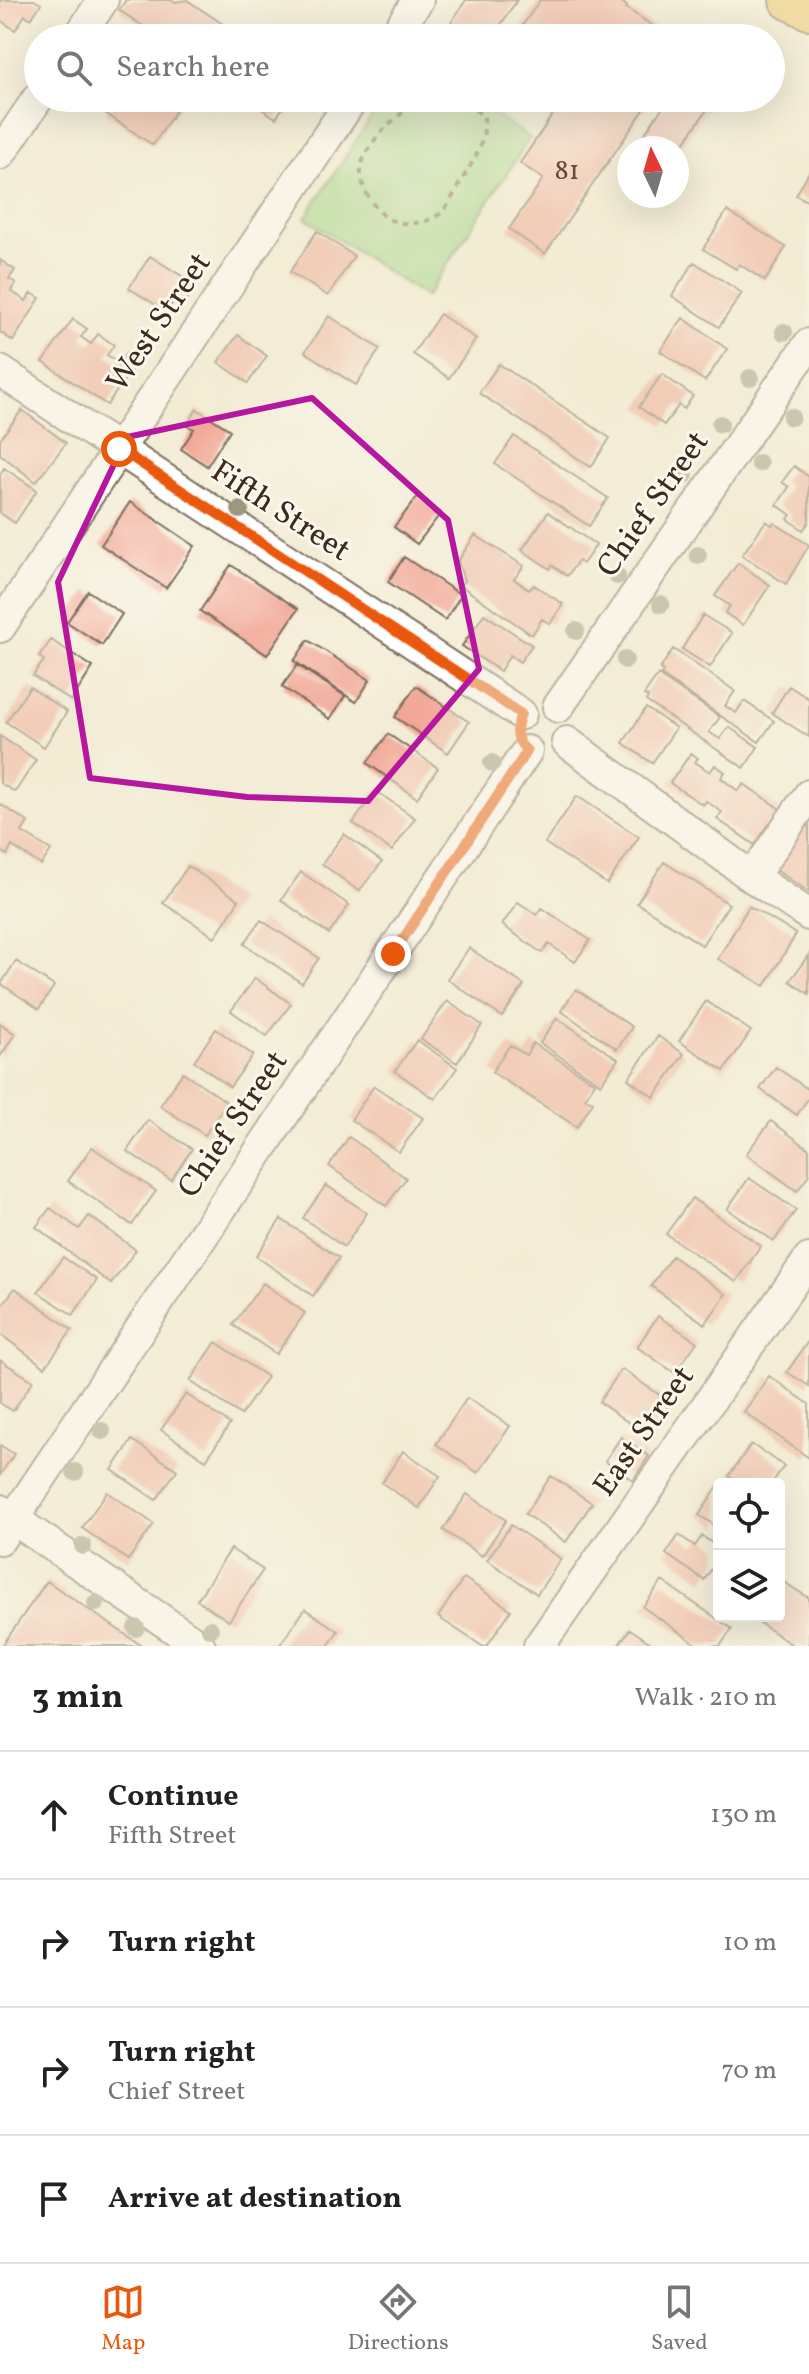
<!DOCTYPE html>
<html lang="en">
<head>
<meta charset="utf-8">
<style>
	body { margin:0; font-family:Vollkorn,serif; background:#f2f2f2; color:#222 }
	.controls { position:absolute; right:24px; bottom:24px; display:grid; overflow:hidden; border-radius:8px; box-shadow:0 8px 32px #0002 }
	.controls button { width:72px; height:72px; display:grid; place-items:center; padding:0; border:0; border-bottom:2px solid #e0e0e0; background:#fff; color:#222; font:40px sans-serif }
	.compass { position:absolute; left:617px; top:136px; width:72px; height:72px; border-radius:50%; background:#fff; box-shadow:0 8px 32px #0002; rotate:355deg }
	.stop { position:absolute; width:24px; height:24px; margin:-18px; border:6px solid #ea580c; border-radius:50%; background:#fff }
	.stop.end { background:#ea580c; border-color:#fff; box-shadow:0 2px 8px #0008 }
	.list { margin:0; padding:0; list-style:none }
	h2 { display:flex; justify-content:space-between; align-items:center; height:104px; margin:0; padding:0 32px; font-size:34px }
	h2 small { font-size:26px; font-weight:400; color:#767676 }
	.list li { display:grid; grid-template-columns:52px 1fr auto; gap:24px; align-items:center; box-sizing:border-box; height:128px; padding:0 32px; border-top:2px solid #e0e0e0 }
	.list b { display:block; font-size:30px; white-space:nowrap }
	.list p { margin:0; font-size:26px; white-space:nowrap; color:#767676 }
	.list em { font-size:26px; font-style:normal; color:#767676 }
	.icon { flex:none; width:44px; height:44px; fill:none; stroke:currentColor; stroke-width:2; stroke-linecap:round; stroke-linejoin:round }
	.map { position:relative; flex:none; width:809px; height:1646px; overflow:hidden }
	.search { position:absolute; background:#fff; box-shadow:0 8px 32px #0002; left:24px; right:24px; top:24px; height:88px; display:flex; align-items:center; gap:20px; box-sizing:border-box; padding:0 28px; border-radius:44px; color:#767676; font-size:30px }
	.sheet { height:616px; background:#fff }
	nav { display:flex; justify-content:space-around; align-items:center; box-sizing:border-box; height:112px; border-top:2px solid #e0e0e0; background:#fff; font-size:22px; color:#767676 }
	nav a { display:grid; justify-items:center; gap:4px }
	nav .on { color:#ea580c }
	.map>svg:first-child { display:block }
	.green { fill:#9dd485; stroke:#6c7f52; stroke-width:2 }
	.building { fill:#f2a694 }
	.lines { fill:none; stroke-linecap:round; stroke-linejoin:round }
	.minor-casing { stroke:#7b6e5e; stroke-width:34 }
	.major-casing { stroke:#7b6e5e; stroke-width:42 }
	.path { stroke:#7b6e5e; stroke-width:4; stroke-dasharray:6 6; stroke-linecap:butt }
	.minor { stroke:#fff; stroke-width:30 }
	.major { stroke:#edc569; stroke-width:38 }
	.tree { fill:#9c987f }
	.route { stroke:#ea580c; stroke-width:10 }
	.marked { fill:none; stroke:#b5179e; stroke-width:6; stroke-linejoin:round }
	.labels { text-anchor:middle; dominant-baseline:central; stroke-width:6; stroke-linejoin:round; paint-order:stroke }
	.number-label { font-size:28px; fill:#69493c }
	.street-label { font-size:32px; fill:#3b2a1e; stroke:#fbf7ec }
</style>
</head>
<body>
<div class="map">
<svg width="809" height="1646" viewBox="0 0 809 1646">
	<rect width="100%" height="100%" fill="#fbf7ec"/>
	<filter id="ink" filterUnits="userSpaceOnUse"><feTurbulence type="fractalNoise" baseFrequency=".0125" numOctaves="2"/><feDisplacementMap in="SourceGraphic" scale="16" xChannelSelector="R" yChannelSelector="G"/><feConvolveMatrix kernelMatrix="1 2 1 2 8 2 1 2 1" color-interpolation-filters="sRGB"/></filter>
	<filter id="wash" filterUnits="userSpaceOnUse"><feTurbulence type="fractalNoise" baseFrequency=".006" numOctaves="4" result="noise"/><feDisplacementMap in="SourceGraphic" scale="32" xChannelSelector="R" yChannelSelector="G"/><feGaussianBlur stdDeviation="1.8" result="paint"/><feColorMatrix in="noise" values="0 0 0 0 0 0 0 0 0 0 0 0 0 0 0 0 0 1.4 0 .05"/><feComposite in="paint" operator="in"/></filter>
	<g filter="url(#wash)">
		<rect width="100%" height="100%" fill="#f3ecd6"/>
		<path class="green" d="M384,98H468L530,138L426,297L305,218Z"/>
		<g id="blocks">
			<path class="building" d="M0,0H34L41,4L31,19L25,15L15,30L0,20Z
				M126,0H172L175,2L187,0L230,29L224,38H161L119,10Z
				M466,0H517L492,38H441Z
				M540,0H618L627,6L626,8L668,36L667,38H514Z
				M115,98H139L144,101L146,98H184L153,145L105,113Z
				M245,98H289L276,118Z
				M564,98H652L545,254L509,229L543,179L520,163Z
				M669,98H715L677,153V148H641L637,145Z
				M809,172V202L796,195Z
				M727,211L786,247L765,281L739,264L736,269L703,249Z
				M317,231L354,256L328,296L290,272Z
				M150,256L196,285L183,304L175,299L167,312L129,288Z
				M0,260L15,270L9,279L16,283L11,291L26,301L31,293L40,298L13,341L0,332Z
				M694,262L742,293L719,327L672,296Z
				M440,314L476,339L449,378L413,354Z
				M329,316L380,349L356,385L305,352Z
				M683,318L727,349L705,381L660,351Z
				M73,319L87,329L81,337L91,344L98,334L114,345L107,355L119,363L127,352L138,360L107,405L43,362Z
				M238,335L267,356L248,383L218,362Z
				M499,364L610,438L591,467L479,393Z
				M662,374L693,396L684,409L679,405L664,425L639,407Z
				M197,409L230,430L207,466L181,449L194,429L187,425Z
				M22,410L66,443L36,482L0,454V439Z
				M514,436L608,498L589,526L495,464Z
				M794,466L809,477V522L803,530L788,519L791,515L777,505L789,487L782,482Z
				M4,468L37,490L15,523L0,513V475Z
				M418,496L441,513L417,544L394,527Z
				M130,502L195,546L166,588L101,545Z
				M548,512L596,545L583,564L578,561L567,576L552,565L550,569L522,550Z
				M766,521L772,525L774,523L809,545L786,584L742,555Z
				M475,535L524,566L514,579L529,590L534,585L563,604L550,624L542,619L532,635L460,585L464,581L458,561Z
				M404,557L461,595L445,620L388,582Z
				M738,563L770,585L743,625L725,613L730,606L715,596Z
				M231,565L298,609L267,655L200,611Z
				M88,591L122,614L102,645L67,622Z
				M484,614L532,645L520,662L510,655L500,671L462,646Z
				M703,615L732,633L710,667L682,649Z
				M51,640L93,667L71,701L33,676L44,660L39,657Z
				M308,640L370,680L356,702L294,661Z
				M673,649L735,691L725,706L736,713L744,701L774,721L759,742L661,675L663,671L660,669Z
				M297,665L345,696L330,719L282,687Z
				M658,675L720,717L709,732L720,739L729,727L758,747L744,768L646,701L648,697L644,695Z
				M416,686L469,722L448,753L395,717Z
				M789,686L809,699V737L772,713Z
				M30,687L67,712L44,747L6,722Z
				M646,708L676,728L652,763L623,743Z
				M388,734L438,768L417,798L367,763Z
				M0,736L36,760L15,792L0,783Z
				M691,753L698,758L695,762L710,772L715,765L725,772L721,778L738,791L744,784L780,809L755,845L717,819L722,812L706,801L703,805L670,783Z
				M376,791L415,818L392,851L353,823Z
				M577,796L639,837L607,884L545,843Z
				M0,804L28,822L22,832L51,850L41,865L12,846L7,855L0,850Z
				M805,823L809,825V892L774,869Z
				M344,834L382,862L359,891L322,864Z
				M664,862L729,904L702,945L637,903Z
				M188,866L239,900L215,937L163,903Z
				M301,872L349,905L329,934L281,900Z
				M518,902L537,915L542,908L590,940L575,962L549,944L542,953L502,925Z
				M749,906L796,934L765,986L718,959Z
				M261,920L319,958L302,983L244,944Z
				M469,948L524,985L502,1017L447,979Z
				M809,954V994L790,981Z
				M16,961L54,986L39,1009L1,984Z
				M255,978L291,1004L267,1036L231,1011Z
				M576,989L632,1027L617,1049L561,1011Z
				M447,1001L482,1025L457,1063L421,1039Z
				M706,1001L751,1031L724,1071L679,1041Z
				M557,1018L618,1059L601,1084L540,1043Z
				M0,1023L15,1034L0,1057Z
				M216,1029L253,1055L230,1087L194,1061Z
				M658,1036L684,1054L654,1097L628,1079Z
				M417,1040L457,1068L435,1099L395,1071Z
				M533,1043L595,1083L585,1098L593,1102L577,1127L492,1072L510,1045L526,1055Z
				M776,1067L809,1090V1097L797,1115L760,1089Z
				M183,1072L227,1102L205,1135L160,1106Z
				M374,1086L423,1118L399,1152L351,1120Z
				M148,1120L192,1149L171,1180L127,1151Z
				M771,1121L809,1149V1175L797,1191L746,1154Z
				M349,1137L406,1178L386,1206L329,1166Z
				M92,1147L156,1191L132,1225L68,1181Z
				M749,1178L796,1210L774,1241L727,1209Z
				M326,1185L367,1213L344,1247L303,1218Z
				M692,1198L761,1246L736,1282L666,1234Z
				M50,1208L79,1229L89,1216L136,1250L111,1284L36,1227Z
				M281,1219L339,1258L313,1296L256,1256Z
				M672,1256L726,1294L705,1324L651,1286Z
				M63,1257L97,1280L73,1315L38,1292Z
				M263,1283L305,1313L276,1354L233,1325Z
				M15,1288L72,1330L45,1367L0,1334V1308Z
				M658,1316L697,1342L675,1373L637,1347Z
				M809,1340V1386L787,1372Z
				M216,1342L267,1377L241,1415L190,1381Z
				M0,1360L33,1381L13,1411L0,1403Z
				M622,1369L671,1403L648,1436L599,1402Z
				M769,1376L809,1404V1458L744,1412Z
				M186,1394L230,1424L206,1460L161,1430Z
				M467,1398L510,1426L478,1473L436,1444Z
				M621,1437L649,1456L633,1480L605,1461Z
				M132,1440L177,1470L156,1500L112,1470Z
				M751,1444L784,1466L771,1484H740L729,1476Z
				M0,1445L14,1454L0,1475Z
				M403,1451L440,1476L419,1508L382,1483Z
				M551,1476L592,1503L566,1542L525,1514Z
				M719,1485V1528L699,1515Z
				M107,1492L154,1524L128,1560L82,1528Z
				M467,1494L506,1520L482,1556L443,1530Z
				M511,1525L561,1559L537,1594L487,1560Z
				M679,1535L695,1546L702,1536L719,1548L717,1561L704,1580L666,1554Z
				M231,1549L263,1570L229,1621L197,1600Z
				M464,1578L511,1610L487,1646H482L438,1617Z
				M779,1579L809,1598V1643L807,1646H794L749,1616H779Z
				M47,1581L142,1646H2Z
				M662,1581L732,1629L720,1646H699L643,1607Z
				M305,1609L338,1631L328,1646H279Z
				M630,1629L655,1646H618Z"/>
		</g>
	</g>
	<g filter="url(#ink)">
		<use href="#blocks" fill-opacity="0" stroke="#7b6e5e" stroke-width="2"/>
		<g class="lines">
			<g class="minor-casing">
				<path id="minor" d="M78,38L103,0
					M393,38L418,0
					M0,154L38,98
					M0,371L521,714
					M0,627L353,98
					M558,707L809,344
					M567,742L752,877L809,915
					M752,877L809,795
					M0,1510L200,1646
					M0,1539L527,751
					M539,1646L809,1259"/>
			</g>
			<g class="major-casing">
				<path id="major" d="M789,0L809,10"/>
			</g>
			<path class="path" d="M422,98C400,113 374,134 363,160C355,179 371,207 387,218C402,227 426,224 440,214C449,206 456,189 463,178C476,156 486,143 484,116L459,98"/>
			<use href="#minor" class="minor"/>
			<use href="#major" class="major"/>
		</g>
		<g class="tree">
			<circle cx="784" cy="332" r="9"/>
			<circle cx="750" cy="378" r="9"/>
			<circle cx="791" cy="417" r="9"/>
			<circle cx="720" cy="424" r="9"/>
			<circle cx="759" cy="463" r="9"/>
			<circle cx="685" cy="475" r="9"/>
			<circle cx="240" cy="510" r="9"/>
			<circle cx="698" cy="555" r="9"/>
			<circle cx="617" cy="576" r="9"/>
			<circle cx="661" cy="604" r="9"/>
			<circle cx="576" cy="631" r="9"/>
			<circle cx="625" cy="660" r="9"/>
			<circle cx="492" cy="763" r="9"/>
			<circle cx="102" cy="1431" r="9"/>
			<circle cx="75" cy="1472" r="9"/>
			<circle cx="83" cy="1546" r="9"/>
			<circle cx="96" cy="1603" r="9"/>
			<circle cx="136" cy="1628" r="9"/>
			<circle cx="210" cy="1629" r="9"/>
		</g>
	</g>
	<g class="lines" filter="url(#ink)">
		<path class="route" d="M119,449L521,714C515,729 515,740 527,751L393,954"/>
	</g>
	<path d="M0 0H809V1646H0ZM312,398L448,520L479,669L368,801L247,797L90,778L58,582L127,437Z" fill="#f3ecd6" fill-opacity=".55" fill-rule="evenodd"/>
	<path class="marked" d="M312,398L448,520L479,669L368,801L247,797L90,778L58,582L127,437Z"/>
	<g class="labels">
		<g class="number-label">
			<text x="567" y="171">81</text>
		</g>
		<g class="street-label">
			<text transform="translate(160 323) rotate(-56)">West Street</text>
			<text transform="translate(654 505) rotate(-55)">Chief Street</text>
			<text transform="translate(280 512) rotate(33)">Fifth Street</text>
			<text transform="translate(234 1125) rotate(-56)">Chief Street</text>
			<text transform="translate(645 1432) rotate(-55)">East Street</text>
		</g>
	</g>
</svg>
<div class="controls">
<button><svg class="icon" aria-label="locate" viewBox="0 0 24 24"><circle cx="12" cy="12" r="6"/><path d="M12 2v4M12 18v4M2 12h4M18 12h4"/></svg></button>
<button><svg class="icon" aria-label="layers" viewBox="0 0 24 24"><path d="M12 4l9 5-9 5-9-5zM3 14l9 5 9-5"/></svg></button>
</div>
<svg class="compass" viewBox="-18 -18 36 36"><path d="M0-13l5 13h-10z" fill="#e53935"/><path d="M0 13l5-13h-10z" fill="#767676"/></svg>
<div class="stop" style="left:119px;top:449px"></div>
<div class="stop end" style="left:393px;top:954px"></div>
<div class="search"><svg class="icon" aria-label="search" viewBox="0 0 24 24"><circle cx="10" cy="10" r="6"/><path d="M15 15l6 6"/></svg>Search here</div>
</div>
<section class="sheet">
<h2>3 min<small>Walk · 210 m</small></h2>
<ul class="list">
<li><svg class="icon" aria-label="ahead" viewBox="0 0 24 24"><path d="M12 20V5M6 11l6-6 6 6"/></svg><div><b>Continue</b><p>Fifth Street</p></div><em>130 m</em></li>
<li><svg class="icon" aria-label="right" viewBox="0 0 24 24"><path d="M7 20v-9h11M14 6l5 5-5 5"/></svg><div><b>Turn right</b></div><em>10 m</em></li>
<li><svg class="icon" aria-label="right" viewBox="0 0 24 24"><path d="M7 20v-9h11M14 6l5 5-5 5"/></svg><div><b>Turn right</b><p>Chief Street</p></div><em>70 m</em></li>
<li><svg class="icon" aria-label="arrive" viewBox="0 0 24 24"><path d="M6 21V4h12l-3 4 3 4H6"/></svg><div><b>Arrive at destination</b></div></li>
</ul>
</section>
<nav>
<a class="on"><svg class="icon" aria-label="map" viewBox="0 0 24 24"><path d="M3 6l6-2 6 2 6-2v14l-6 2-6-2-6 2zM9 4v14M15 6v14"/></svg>Map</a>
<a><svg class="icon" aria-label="directions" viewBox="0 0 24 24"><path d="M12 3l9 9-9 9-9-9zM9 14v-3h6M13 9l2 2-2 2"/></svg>Directions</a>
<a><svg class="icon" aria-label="saved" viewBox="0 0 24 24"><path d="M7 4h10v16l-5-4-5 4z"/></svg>Saved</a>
</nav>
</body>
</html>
